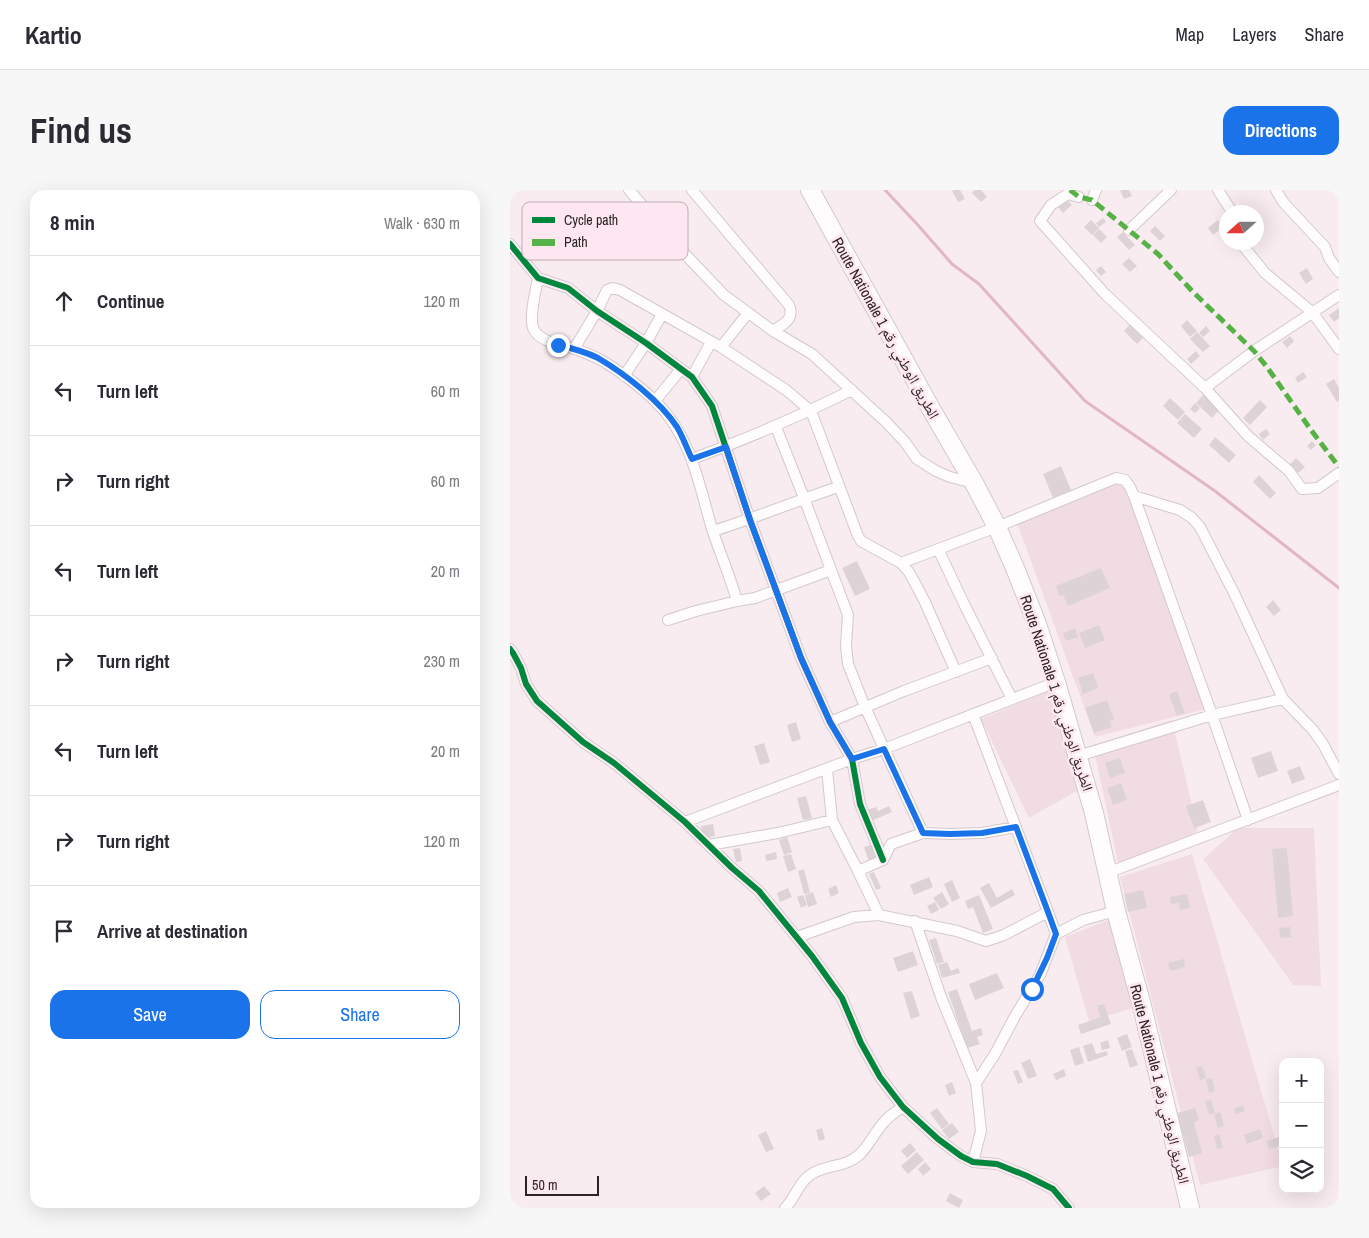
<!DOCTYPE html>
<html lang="en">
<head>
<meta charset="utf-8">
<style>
	body { margin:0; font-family:"Archivo Narrow","Noto Naskh Arabic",sans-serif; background:#f7f7f7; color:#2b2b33 }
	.controls { position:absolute; right:15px; bottom:15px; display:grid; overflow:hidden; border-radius:10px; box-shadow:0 5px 20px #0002 }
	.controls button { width:45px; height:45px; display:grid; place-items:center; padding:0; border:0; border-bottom:1px solid #e1e1e2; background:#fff; color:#2b2b33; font:25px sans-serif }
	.compass { position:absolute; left:709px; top:15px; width:45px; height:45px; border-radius:50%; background:#fff; box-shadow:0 5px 20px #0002; rotate:249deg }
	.scale { position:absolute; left:15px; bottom:12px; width:74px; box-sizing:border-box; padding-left:5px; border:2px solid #2b2326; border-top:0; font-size:14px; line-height:18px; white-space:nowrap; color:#2b2326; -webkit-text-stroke:4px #fee7f0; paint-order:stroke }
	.stop { position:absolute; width:15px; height:15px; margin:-11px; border:4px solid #1a73e8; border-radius:50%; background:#fff }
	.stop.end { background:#1a73e8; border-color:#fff; box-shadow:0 1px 5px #0008 }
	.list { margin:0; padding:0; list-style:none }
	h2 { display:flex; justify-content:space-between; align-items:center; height:65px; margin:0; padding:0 20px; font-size:21px }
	h2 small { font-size:16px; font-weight:400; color:#7c7c81 }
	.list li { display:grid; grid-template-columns:32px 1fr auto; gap:15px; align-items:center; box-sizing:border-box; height:90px; padding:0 20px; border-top:1px solid #e1e1e2 }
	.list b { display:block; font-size:19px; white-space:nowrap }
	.list em { font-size:16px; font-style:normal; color:#7c7c81 }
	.actions { display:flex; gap:10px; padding:15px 20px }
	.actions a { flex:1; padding:11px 0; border:1px solid #1a73e8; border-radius:15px; text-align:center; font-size:18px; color:#1a73e8 }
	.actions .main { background:#1a73e8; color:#fff }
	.icon { flex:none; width:28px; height:28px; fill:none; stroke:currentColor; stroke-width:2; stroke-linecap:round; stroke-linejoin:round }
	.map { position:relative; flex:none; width:829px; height:1018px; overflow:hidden; border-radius:15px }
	header { display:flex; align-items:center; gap:30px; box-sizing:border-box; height:70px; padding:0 25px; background:#fff; border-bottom:1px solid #e1e1e2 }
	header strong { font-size:24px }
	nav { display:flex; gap:28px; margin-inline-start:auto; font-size:18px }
	.intro { display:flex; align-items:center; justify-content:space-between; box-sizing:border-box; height:120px; padding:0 30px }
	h1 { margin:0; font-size:35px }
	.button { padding:12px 22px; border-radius:15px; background:#1a73e8; color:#fff; font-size:18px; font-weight:700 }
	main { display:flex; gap:30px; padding:0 30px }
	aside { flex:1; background:#fff; border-radius:15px; box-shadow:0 5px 20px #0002 }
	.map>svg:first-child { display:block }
	.built { fill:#f2dce4 }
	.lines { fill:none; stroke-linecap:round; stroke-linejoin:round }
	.stream { stroke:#e1b6c7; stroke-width:3 }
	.building { fill:#ddd3d7 }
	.street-casing { stroke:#d2c9cc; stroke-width:12 }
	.highway-casing { stroke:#d2c9cc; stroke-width:20 }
	.street { stroke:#fefcfd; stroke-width:10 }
	.highway { stroke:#fefcfd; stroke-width:18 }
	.quiet { stroke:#56b245; stroke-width:5; stroke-dasharray:10 5; stroke-linecap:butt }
	.cycleway-casing { stroke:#fee7f0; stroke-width:9 }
	.cycleway { stroke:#00873e; stroke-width:6 }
	.route { stroke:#1a73e8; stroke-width:6 }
	.labels { text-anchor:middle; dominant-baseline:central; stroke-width:5; stroke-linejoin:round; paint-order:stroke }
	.street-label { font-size:15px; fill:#2b2326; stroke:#fee7f0 }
	.key { fill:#fee7f0; stroke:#bfacb3; stroke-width:1 }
	.key-label { font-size:14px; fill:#2b2326 }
</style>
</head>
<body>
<header>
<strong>Kartio</strong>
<nav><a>Map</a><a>Layers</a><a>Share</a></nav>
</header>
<div class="intro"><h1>Find us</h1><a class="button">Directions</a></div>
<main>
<aside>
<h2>8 min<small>Walk · 630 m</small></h2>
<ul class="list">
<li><svg class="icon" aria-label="ahead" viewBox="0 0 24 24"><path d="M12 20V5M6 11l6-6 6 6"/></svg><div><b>Continue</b></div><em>120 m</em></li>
<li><svg class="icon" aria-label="left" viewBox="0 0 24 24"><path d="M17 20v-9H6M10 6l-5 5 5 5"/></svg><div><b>Turn left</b></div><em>60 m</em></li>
<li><svg class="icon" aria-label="right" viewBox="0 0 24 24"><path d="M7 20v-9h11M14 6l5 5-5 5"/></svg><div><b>Turn right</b></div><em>60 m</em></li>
<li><svg class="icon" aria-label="left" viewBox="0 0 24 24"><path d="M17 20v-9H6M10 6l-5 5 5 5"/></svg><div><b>Turn left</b></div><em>20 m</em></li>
<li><svg class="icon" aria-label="right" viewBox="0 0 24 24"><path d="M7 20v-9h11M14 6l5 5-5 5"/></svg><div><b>Turn right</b></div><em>230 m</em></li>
<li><svg class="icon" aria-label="left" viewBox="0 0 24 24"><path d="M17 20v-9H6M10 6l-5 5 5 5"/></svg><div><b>Turn left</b></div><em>20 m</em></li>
<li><svg class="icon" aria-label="right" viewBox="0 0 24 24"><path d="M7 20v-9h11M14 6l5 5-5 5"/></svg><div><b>Turn right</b></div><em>120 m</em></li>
<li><svg class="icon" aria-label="arrive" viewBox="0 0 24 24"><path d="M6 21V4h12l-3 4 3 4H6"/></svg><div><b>Arrive at destination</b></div></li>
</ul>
<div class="actions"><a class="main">Save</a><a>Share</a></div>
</aside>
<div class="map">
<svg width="829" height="1018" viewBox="0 0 829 1018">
	<rect width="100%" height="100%" fill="#f9ecf1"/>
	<path class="built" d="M613,291L700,518L585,547L506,330Z
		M541,500L570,599L519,628L471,529Z
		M662,530L688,641L664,655L615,676L608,673L583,555Z
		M728,638H804L811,796L783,795L693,669Z
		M682,664L773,976L690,995L610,687Z
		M601,729L627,817L579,831L555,747Z"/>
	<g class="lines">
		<path class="stream" d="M375,0L407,34L442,74L469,94L575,211L705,301L829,398"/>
	</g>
	<path class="building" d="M444,0H450L455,9L448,12L442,1Z
		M465,0H471L477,7L471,12L462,3Z
		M610,0H619L622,6L614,9Z
		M556,8L562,15L553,23L547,16Z
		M593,28L596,32L589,37L586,33Z
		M581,30L589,38L582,45L574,37Z
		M708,30L713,37L703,45L698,38Z
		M645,36L655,46L650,51L640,41Z
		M589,39L597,47L591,53L583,45Z
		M613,42L625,55L619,60L607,47Z
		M619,68L627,76L620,82L612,74Z
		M591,76L596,82L591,86L586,80Z
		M797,78L803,89L796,94L789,83Z
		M829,118V128L824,132L819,125Z
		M677,130L687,141L680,147L671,136Z
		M620,134L634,147L627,154L614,141Z
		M696,136L700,141L693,147L689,143Z
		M687,142L700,156L693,162L680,149Z
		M780,146L784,151L777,158L772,152Z
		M686,161L690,166L681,174L677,169Z
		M793,182L797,187L788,193L785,188Z
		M824,189L829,198V211L827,212L816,194Z
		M694,204L710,219L702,228L686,213Z
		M660,208L675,222L668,230L653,216Z
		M750,210L757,217L740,235L733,228Z
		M685,213L690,218L685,223L680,219Z
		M675,224L692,239L684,248L667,233Z
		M756,239L760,244L753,250L749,244Z
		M705,247L726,265L719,273L699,255Z
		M802,251L806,255L801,260L797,256Z
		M786,268L795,277L788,283L780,274Z
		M551,276L561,300L543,308L533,284Z
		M749,285L766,303L760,309L743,292Z
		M347,371L360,399L345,406L332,378Z
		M591,378L600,398L558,416L553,405L549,406L546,396Z
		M763,410L771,420L764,426L756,417Z
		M589,435L595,450L575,458L569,443Z
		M565,438L568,447L556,451L553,443Z
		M583,483L588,498L573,504L568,488Z
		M667,501L675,523L667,526L659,504Z
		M597,510L604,529L600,531L602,537L584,543L575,518Z
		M286,532L291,549L282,552L277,535Z
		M254,553L260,572L250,575L244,556Z
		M761,561L768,581L748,588L741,568Z
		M610,568L615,583L600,588L595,573Z
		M790,576L795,589L782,594L777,581Z
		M611,593L617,610L603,615L597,598Z
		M296,606L302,628L293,630L287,608Z
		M693,610L701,632L684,638L676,616Z
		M379,616L382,622L361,631L357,620L366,617L368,621Z
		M203,634L205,646L193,648L191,636Z
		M277,647L282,662L274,665L269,650Z
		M361,655L366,669L359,672L354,657Z
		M230,658L232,671L226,672L223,659Z
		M777,658L783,726L768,728L762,659Z
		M266,662L267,669L256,671L255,665Z
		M281,664L286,679L278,682L273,666Z
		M294,679L300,703L294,704L288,681Z
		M364,682L371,698L366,700L359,684Z
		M419,687L423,697L404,705L400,695Z
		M442,690L450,708L442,712L434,694Z
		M479,693L487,708L502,699L505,705L481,718L470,698Z
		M326,695L329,703L321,707L318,699Z
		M278,698L282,707L270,712L267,703Z
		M633,700L637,718L618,722L614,704Z
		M303,702L307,714L298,717L295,705Z
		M432,702L439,714L431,719L423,708Z
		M677,704L680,718L670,720L669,713L661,714L660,707Z
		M293,705L297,715L291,718L287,707Z
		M469,705L483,739L473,743L463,717L458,719L455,711Z
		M425,712L429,720L421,724L417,716Z
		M780,737L781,747L770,748L769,738Z
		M426,748L434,772L427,774L419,750Z
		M403,761L408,775L388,782L383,768Z
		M674,769L675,777L660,781L658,773Z
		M437,772L441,781L448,778L450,783L432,788L428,775Z
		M487,783L494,798L465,810L459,794Z
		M447,799L462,841L471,838L473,845L467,847L470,854L457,858L438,802Z
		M402,801L410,826L401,829L393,803Z
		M594,814L601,834L571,844L568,835L591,827L587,816Z
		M617,844L622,857L612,861L607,848Z
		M598,850L600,858L592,860L590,853Z
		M582,853L586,864L597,861L598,865L578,872L573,856Z
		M569,857L574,873L565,876L560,860Z
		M622,859L628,875L620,878L615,861Z
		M520,869L527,886L518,889L511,873Z
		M692,876L696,888L690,890L686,877Z
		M554,879L556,886L546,890L543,884Z
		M508,880L513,892L508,894L503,881Z
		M702,888L705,901L699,903L696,889Z
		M442,892L446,903L439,906L435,895Z
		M701,910L705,923L699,924L695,911Z
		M733,915L735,921L726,924L724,919Z
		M427,918L439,934L432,939L420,923Z
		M685,918L689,930L684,932L692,963L679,967L667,923Z
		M710,922L714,936L708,938L704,924Z
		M442,933L449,942L439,949L432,940Z
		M312,938L315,949L309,951L306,940Z
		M750,939L753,948L737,954L734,945Z
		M256,941L264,959L256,962L248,945Z
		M709,944L713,958L707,959L704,946Z
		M772,946L773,955L759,959L757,951Z
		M400,953L406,960L397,968L391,961Z
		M407,962L414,970L398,984L391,976Z
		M415,972L421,979L413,986L408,979Z
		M254,996L261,1004L251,1011L245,1003Z
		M440,1003L453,1010L449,1018L436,1011Z"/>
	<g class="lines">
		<g class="street-casing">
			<path id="street" d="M119,0L174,63L214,105L263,141L302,164L376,232L395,252L407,269L426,281L440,287L464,293
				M182,0L279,115C285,130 273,134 263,141
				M708,0L722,22
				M766,0L773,12L815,57L819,68L829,82
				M569,7L558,4L541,15L530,31L595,104L695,198L738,246L779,281L792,299L808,298L829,283
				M582,10L586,0
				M619,40L661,0
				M730,52L755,83L802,122L829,159
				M0,54L28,88L58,98L87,121L136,153L182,187L202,216L240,330L291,468L320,532L342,569L350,614L373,670
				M28,88C26,100 18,129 24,140C31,153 55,155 68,160C75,163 82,165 89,169C107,179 131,197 146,212C181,246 189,294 202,339C210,363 220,386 227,411
				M211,157L238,123
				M64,159L87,121L97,100L103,98L110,100L211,157L276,200L301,221L348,346L351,351L391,373L399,382L414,410L446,482
				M114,186L136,153L152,124
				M182,187L201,152
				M695,198L744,161L829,105
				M145,211L171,179
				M266,237L294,308L338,425L336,456L338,474L355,517L413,643
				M182,269C237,249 290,226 342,200
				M624,306L670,320L682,328L690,337L725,405L773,509L803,540L813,554L829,584
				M203,341C245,328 286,311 328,297
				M428,359L455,416L502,509
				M391,373L487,337L606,288L615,290L620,297L624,306L702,525L738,630
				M158,430L186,421L227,411L245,408L321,380
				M0,459L3,463L11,478L16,494L27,511L73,552L104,573L175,632L222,678L249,701L302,766L332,808L351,853L370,887L393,917L428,949L451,966L463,972L487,974L517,986L543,999L559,1018
				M463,524L538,722L546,744
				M320,532L394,501L482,468
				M568,566L702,525L773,509
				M317,579L322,630L348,681L369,725
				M175,632L342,569L374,559L546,492
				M199,655L268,643L322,630
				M348,681L373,670L381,654L413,643L440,644L472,643L506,637
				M597,683L829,595
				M405,731L431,807L466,893
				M287,747L344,727L369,725L447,741L476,751L494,745L538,722
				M463,972L471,941L466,893L485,864L504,828L530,785L546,744L573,730L606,721
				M275,1018C285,1009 288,993 300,985C315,974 335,978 349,965C360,955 365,941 375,931C380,925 387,921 393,917"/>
		</g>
		<g class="highway-casing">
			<path id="highway" d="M300,0L420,217L464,293L487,337L505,378L527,434L546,492L584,623L606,721L632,816L680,1018"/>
		</g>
		<use href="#street" class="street"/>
		<use href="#highway" class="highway"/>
		<path class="quiet" d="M560,0L569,7L582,10L648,64L683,102L744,161L757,177L801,240L829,277"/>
		<g class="cycleway-casing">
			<path id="cycleway" d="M0,54L28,88L58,98L87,121L136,153L182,187L202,216L240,330L291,468L320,532L342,569L350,614L373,670
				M0,459L3,463L11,478L16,494L27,511L73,552L104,573L175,632L222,678L249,701L302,766L332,808L351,853L370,887L393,917L428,949L451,966L463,972L487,974L517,986L543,999L559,1018"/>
		</g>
		<use href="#cycleway" class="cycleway"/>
	</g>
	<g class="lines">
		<path class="route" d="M48,155C61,158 76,162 88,168C115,184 150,211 167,237C173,247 177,259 182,269L216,257L240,330L291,468L320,532L342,569L374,559L413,643L440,644L472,643L506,637L538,722L546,744L537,768L522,799"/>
	</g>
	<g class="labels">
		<g class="street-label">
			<text transform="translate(376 138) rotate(61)">Route Nationale الطريق الوطني رقم 1</text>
			<text transform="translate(547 503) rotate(72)">Route Nationale الطريق الوطني رقم 1</text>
			<text transform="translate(650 894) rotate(76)">Route Nationale الطريق الوطني رقم 1</text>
		</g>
	</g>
	<rect x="12" y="12" width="166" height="58" rx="8" class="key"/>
	<rect x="22" y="27" width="23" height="6" fill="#00873e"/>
	<rect x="22" y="49" width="23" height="7" fill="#56b245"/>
	<g class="key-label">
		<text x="54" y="35">Cycle path</text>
		<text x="54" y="57">Path</text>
	</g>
</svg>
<div class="controls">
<button>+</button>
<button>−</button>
<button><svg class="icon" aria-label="layers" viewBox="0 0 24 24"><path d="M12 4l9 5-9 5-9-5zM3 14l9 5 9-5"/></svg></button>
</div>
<svg class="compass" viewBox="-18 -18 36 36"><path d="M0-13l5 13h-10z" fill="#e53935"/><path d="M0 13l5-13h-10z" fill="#7c7c81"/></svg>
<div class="scale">50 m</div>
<div class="stop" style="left:522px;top:799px"></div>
<div class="stop end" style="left:48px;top:155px"></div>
</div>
</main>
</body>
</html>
